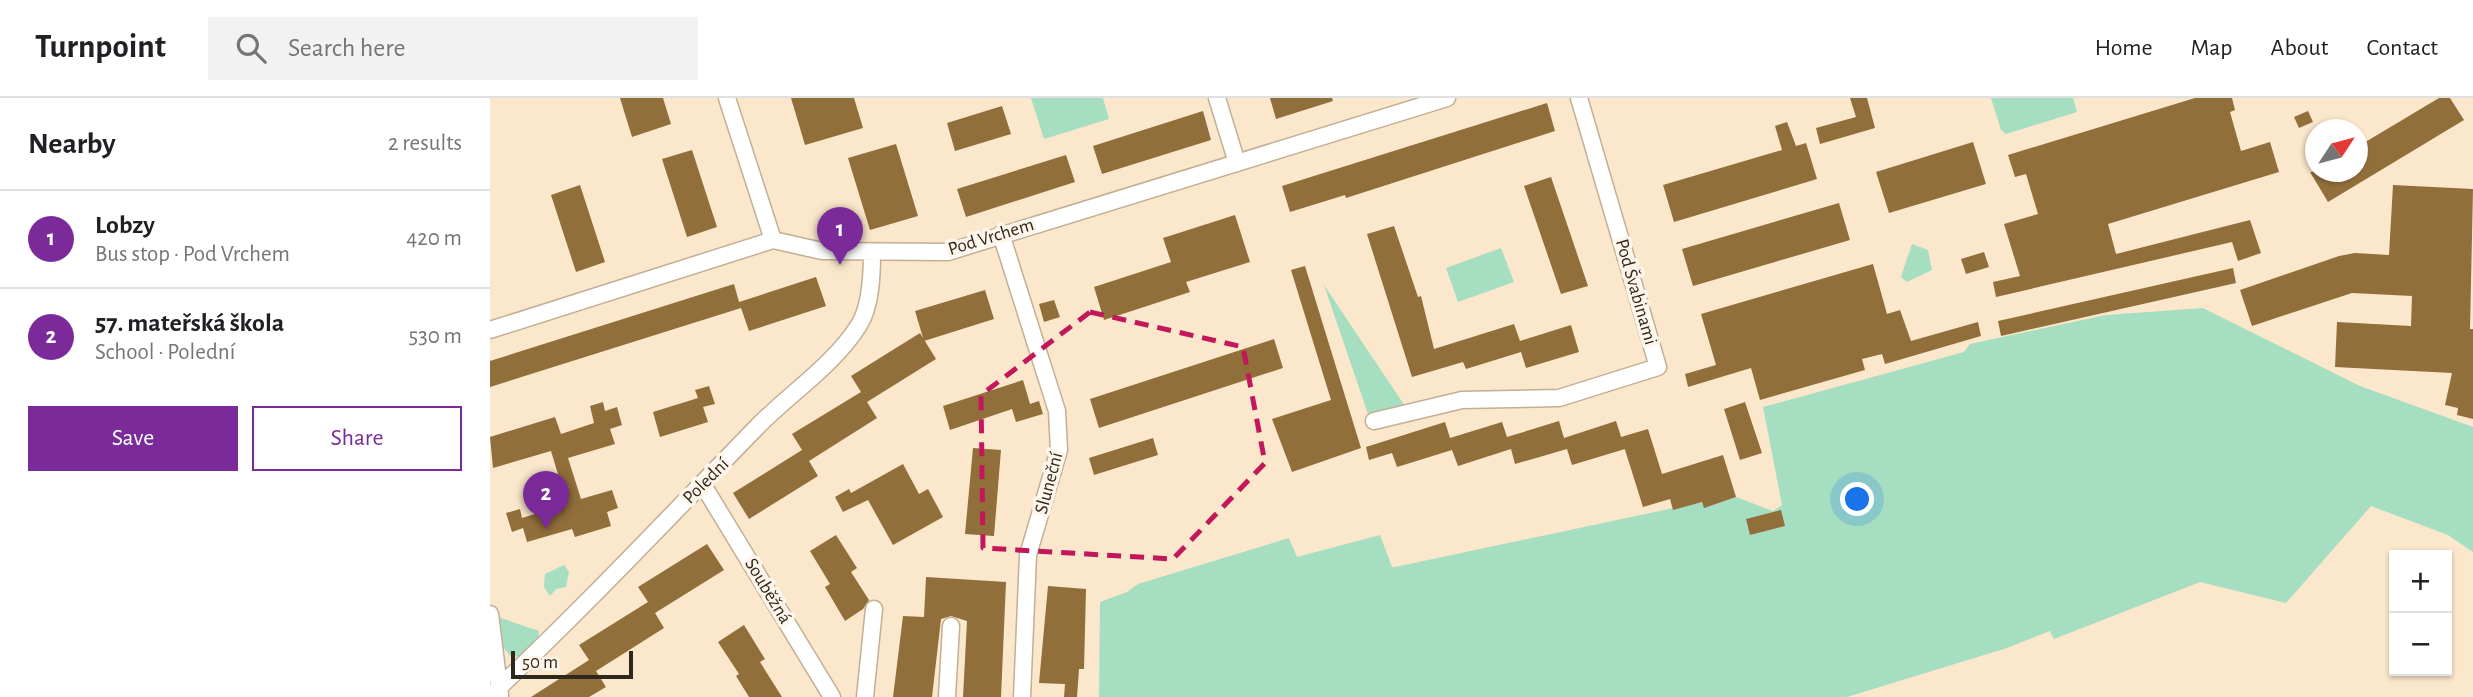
<!DOCTYPE html>
<html lang="en">
<head>
<meta charset="utf-8">
<style>
	body { margin:0; font-family:"Alegreya Sans",sans-serif; background:#f2f2f2; color:#202124 }
	.controls { position:absolute; right:21px; bottom:21px; display:grid; overflow:hidden; border-radius:0px; box-shadow:0 2px 5px #0004 }
	.controls button { width:63px; height:63px; display:grid; place-items:center; padding:0; border:0; border-bottom:2px solid #e0e0e0; background:#fff; color:#202124; font:35px sans-serif }
	.compass { position:absolute; left:1815px; top:21px; width:63px; height:63px; border-radius:50%; background:#fff; box-shadow:0 2px 5px #0004; rotate:54deg }
	.scale { position:absolute; left:21px; bottom:18px; width:122px; box-sizing:border-box; padding-left:7px; border:4px solid #2e271c; border-top:0; font-size:19px; line-height:24px; white-space:nowrap; color:#2e271c; -webkit-text-stroke:5px #fef6eb; paint-order:stroke }
	.you { position:absolute; left:1368px; top:402px; width:24px; height:24px; margin:-18px; border:5px solid #fff; border-radius:50%; background:#1a73e8; box-shadow:0 0 0 10px #1a73e833 }
	.badge { display:grid; place-items:center; width:46px; height:46px; border-radius:50%; background:#7b2a9a; color:#fff; font-size:23px; font-weight:700 }
	.pin { position:absolute; translate:-50% -58px; filter:drop-shadow(0 2px 4px #0008) }
	.pin::after { content:''; position:absolute; top:37px; width:24px; height:21px; background:inherit; clip-path:polygon(0 0,100% 0,50% 100%) }
	.list { margin:0; padding:0; list-style:none }
	h2 { display:flex; justify-content:space-between; align-items:center; height:91px; margin:0; padding:0 28px; font-size:30px }
	h2 small { font-size:23px; font-weight:400; color:#757577 }
	.list li { display:grid; grid-template-columns:46px 1fr auto; gap:21px; align-items:center; box-sizing:border-box; height:98px; padding:0 28px; border-top:2px solid #e0e0e0 }
	.list b { display:block; font-size:26px; white-space:nowrap }
	.list p { margin:0; font-size:23px; white-space:nowrap; color:#757577 }
	.list em { font-size:23px; font-style:normal; color:#757577 }
	.actions { display:flex; gap:14px; padding:21px 28px }
	.actions a { flex:1; padding:16px 0; border:2px solid #7b2a9a; border-radius:0px; text-align:center; font-size:24px; color:#7b2a9a }
	.actions .main { background:#7b2a9a; color:#fff }
	.icon { flex:none; width:38px; height:38px; fill:none; stroke:currentColor; stroke-width:2; stroke-linecap:round; stroke-linejoin:round }
	.map { position:relative; flex:none; width:1983px; height:599px; overflow:hidden }
	header { display:flex; align-items:center; gap:42px; box-sizing:border-box; height:98px; padding:0 35px; background:#fff; border-bottom:2px solid #e0e0e0 }
	header strong { font-size:33px }
	nav { display:flex; gap:38px; margin-inline-start:auto; font-size:24px }
	.search { width:490px; height:63px; background:#f2f2f2; display:flex; align-items:center; gap:18px; box-sizing:border-box; padding:0 24px; border-radius:0px; color:#757577; font-size:26px }
	main { display:flex }
	aside { flex:1; background:#fff }
	.map>svg:first-child { display:block }
	.green { fill:#a6dec1 }
	.building { fill:#916f3a }
	.lines { fill:none; stroke-linecap:round; stroke-linejoin:round }
	.street-casing { stroke:#c2af94; stroke-width:19 }
	.street { stroke:#fff; stroke-width:16 }
	.marked { fill:none; stroke:#c2185b; stroke-width:5; stroke-dasharray:14 9; stroke-linejoin:round }
	.labels { text-anchor:middle; dominant-baseline:central; stroke-width:7; stroke-linejoin:round; paint-order:stroke }
	.street-label { font-size:19px; fill:#2e271c; stroke:#fef6eb }
</style>
</head>
<body>
<header>
<strong>Turnpoint</strong>
<div class="search"><svg class="icon" aria-label="search" viewBox="0 0 24 24"><circle cx="10" cy="10" r="6"/><path d="M15 15l6 6"/></svg>Search here</div>
<nav><a>Home</a><a>Map</a><a>About</a><a>Contact</a></nav>
</header>
<main>
<aside>
<h2>Nearby<small>2 results</small></h2>
<ul class="list">
<li><span class="badge">1</span><div><b>Lobzy</b><p>Bus stop · Pod Vrchem</p></div><em>420 m</em></li>
<li><span class="badge">2</span><div><b>57. mateřská škola</b><p>School · Polední</p></div><em>530 m</em></li>
</ul>
<div class="actions"><a class="main">Save</a><a>Share</a></div>
</aside>
<div class="map">
<svg width="1983" height="599" viewBox="0 0 1983 599">
	<rect width="100%" height="100%" fill="#fbe7cb"/>
	<path class="green" d="M541,0H613L619,21L554,41Z
		M1501,0H1583L1587,14L1516,36L1511,32Z
		M1422,146L1438,152L1442,172L1417,184L1411,179Z
		M1011,150L1024,184L968,204L956,170Z
		M834,187L919,314L879,319Z
		M1713,210L1870,288L1983,329V454L1958,437L1881,408L1796,505L1710,484L1564,541L1560,533L1517,550L1357,599H609L610,504L637,494L648,486L799,440L807,459L890,437L902,469H905L1212,404L1214,409L1246,399L1283,413L1292,407L1273,309L1474,254L1480,246L1616,217Z
		M74,467L79,474L76,489L66,491L60,498L54,489L55,476Z
		M8,519L49,533L48,541L31,558L21,559L12,548Z"/>
	<path class="building" d="M130,0H173L181,26L142,39Z
		M301,0H364L373,30L315,47Z
		M780,0H842L843,3L786,21Z
		M1360,0H1377L1385,30L1330,46L1326,30L1366,19Z
		M1705,0H1742L1745,12L1740,14L1751,53L1780,44L1789,74L1618,126L1626,156L1760,122L1771,155L1748,163L1742,144L1506,199L1503,184L1530,178L1514,126L1548,116L1536,76L1525,79L1518,57Z
		M1949,0H1960L1974,22L1838,104L1820,74H1867V49Z
		M1057,5L1065,33L856,100L855,97L800,114L792,88Z
		M512,8L521,36L465,53L457,25Z
		M713,13L721,42L612,76L603,48Z
		M1818,13L1823,24L1809,30L1804,19Z
		M1297,24L1306,48L1316,45L1327,81L1184,124L1173,87L1292,52L1285,28Z
		M1483,44L1496,86L1399,115L1386,74Z
		M406,46L428,118L380,132L358,60Z
		M202,52L227,129L197,139L172,61Z
		M576,57L585,84L476,119L467,91Z
		M1061,79L1098,188L1071,196L1034,88Z
		M90,87L115,164L86,174L61,97Z
		M1903,87L1983,91L1980,231H1983V321L1967,317L1968,310L1955,307L1962,275L1845,269L1847,224L1921,228L1922,198L1862,195L1762,228L1750,192L1849,158L1865,155L1899,157Z
		M1349,105L1360,142L1203,188L1192,151Z
		M745,117L760,164L696,184L700,194L614,222L604,189L681,164L673,140Z
		M904,128L928,199L931,198L944,251L1024,226L1030,243L1081,227L1089,254L1036,270L1031,254L976,271L973,264L922,279L877,136Z
		M1494,154L1499,169L1476,176L1471,161Z
		M1383,166L1397,216L1410,212L1421,243L1488,224L1491,238L1395,266L1392,256L1372,261L1375,272L1270,302L1261,270L1198,289L1195,276L1226,267L1211,216Z
		M815,168L871,350L802,374L782,321L841,302L801,172Z
		M1743,170L1746,185L1511,238L1508,223Z
		M326,179L336,208L259,233L251,210L0,289V263L244,186L249,204Z
		M495,192L504,221L434,243L425,213Z
		M564,202L570,219L554,224L549,206Z
		M430,235L446,261L377,304L387,320L319,363L328,378L259,421L243,395L312,352L302,336L371,294L361,278Z
		M784,241L793,270L609,330L600,301Z
		M533,282L540,306L549,303L553,316L526,324L522,311L460,332L453,308Z
		M219,288L225,306L213,309L218,324L170,339L163,314L208,300L205,292Z
		M113,304L115,313L127,309L132,327L120,331L125,346L78,360L91,401L122,392L128,410L117,414L121,428L85,439L82,431L37,444L33,430L22,434L16,415L30,411L32,420L77,406L61,353L3,370L0,339L65,319L71,336L104,325L100,308Z
		M1255,304L1272,355L1250,362L1234,311Z
		M1069,323L1074,340L1126,323L1135,351L1082,367L1077,351L1025,366L1021,351L968,368L962,352L907,369L902,355L879,362L876,349L955,324L960,340L1012,324L1017,339Z
		M1158,331L1172,376L1233,357L1246,399L1214,410L1212,404L1183,412L1180,401L1153,409L1131,339Z
		M663,340L668,357L604,377L599,360Z
		M483,350L511,352L504,438L475,436Z
		M413,366L429,396L438,391L453,419L403,447L378,402L353,414L345,399L359,391L361,395Z
		M1291,412L1295,428L1260,437L1256,421Z
		M346,437L367,470L361,474L379,502L373,511L355,523L335,489L340,486L320,453Z
		M217,446L234,472L165,515L174,530L106,573L116,589L99,599H41L99,562L89,547L158,504L148,489Z
		M436,479L516,484L511,599H473L477,523L461,518L451,521L442,599H403L413,518L434,519Z
		M558,488L596,491L594,571H589L587,599H574L575,586L549,585Z
		M254,527L275,561L270,564L292,599H259L246,578L249,576L228,544Z"/>
	<g class="lines">
		<g class="street-casing">
			<path id="street" d="M237,0L283,142
				M727,0L747,65
				M511,136L567,313L569,352L538,457L532,599
				M0,232L283,142L332,153L458,154L957,0
				M884,323L972,302L1069,300L1168,269L1089,0
				M213,387L342,599
				M0,516L10,597
				M0,598C92,512 179,419 267,329C299,296 344,267 369,227C381,208 382,177 382,154
				M375,599L384,511
				M457,599L461,528"/>
		</g>
		<use href="#street" class="street"/>
	</g>
	<path class="marked" d="M600,214L753,249L775,365L683,461L493,450L491,297Z"/>
	<g class="labels">
		<g class="street-label">
			<text transform="translate(501 139) rotate(-17)">Pod Vrchem</text>
			<text transform="translate(1146 194) rotate(74)">Pod Švabinami</text>
			<text transform="translate(216 383) rotate(-45)">Polední</text>
			<text transform="translate(559 385) rotate(-75)">Sluneční</text>
			<text transform="translate(278 493) rotate(59)">Souběžná</text>
		</g>
	</g>
</svg>
<div class="controls">
<button>+</button>
<button>−</button>
</div>
<svg class="compass" viewBox="-18 -18 36 36"><path d="M0-13l5 13h-10z" fill="#e53935"/><path d="M0 13l5-13h-10z" fill="#757577"/></svg>
<div class="scale">50 m</div>
<div class="you"></div>
<div class="pin badge" style="left:350px;top:167px">1</div>
<div class="pin badge" style="left:56px;top:431px">2</div>
</div>
</main>
</body>
</html>
